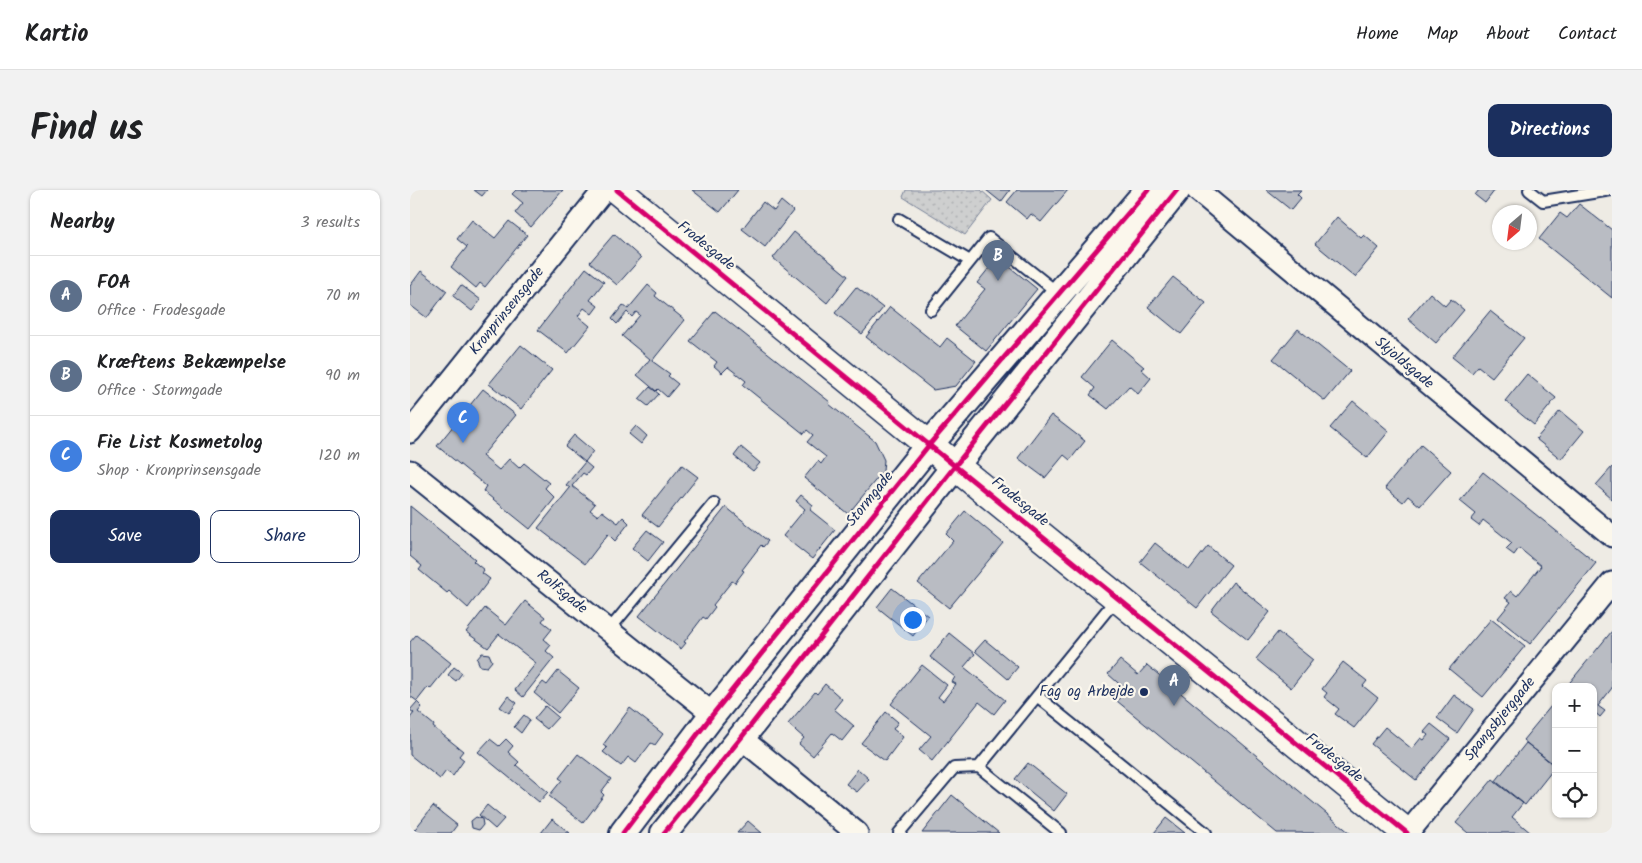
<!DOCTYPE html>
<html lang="en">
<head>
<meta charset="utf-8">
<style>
	body { margin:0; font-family:Kalam,sans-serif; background:#f2f2f2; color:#202124 }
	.controls { position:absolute; right:15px; bottom:15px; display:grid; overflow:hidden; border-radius:10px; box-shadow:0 1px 4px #0004 }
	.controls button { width:45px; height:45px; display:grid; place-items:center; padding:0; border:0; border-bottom:1px solid #e0e0e0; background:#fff; color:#202124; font:25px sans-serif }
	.compass { position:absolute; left:1082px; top:15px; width:45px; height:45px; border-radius:50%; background:#fff; box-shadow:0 1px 4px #0004; rotate:208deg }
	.you { position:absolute; left:502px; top:429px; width:18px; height:18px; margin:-12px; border:4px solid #fff; border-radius:50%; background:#1a73e8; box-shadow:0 0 0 8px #1a73e833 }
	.badge { display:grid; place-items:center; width:32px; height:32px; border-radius:50%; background:#1b2f5e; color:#fff; font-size:16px; font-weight:700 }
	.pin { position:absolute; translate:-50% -41px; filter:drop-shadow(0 1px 2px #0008) }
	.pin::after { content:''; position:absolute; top:26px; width:18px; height:15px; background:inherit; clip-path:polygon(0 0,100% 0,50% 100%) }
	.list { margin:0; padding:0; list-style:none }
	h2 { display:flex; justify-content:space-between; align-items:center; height:65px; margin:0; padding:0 20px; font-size:21px }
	h2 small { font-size:16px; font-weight:400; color:#757577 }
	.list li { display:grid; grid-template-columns:32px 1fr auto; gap:15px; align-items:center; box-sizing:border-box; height:80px; padding:0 20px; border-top:1px solid #e0e0e0 }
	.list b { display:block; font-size:19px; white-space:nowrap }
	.list p { margin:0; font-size:16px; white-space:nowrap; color:#757577 }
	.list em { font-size:16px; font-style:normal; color:#757577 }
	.actions { display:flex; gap:10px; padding:15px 20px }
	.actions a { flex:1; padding:11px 0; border:1px solid #1b2f5e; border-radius:10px; text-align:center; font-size:18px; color:#1b2f5e }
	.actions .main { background:#1b2f5e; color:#fff }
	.icon { flex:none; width:28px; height:28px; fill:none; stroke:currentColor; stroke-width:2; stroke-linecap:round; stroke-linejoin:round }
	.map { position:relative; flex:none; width:1202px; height:643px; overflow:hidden; border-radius:10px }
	header { display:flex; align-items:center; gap:30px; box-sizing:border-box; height:70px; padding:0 25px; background:#fff; border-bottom:1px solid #e0e0e0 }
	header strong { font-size:24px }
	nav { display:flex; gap:28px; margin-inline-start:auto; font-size:18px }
	.intro { display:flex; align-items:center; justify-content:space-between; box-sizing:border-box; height:120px; padding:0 30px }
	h1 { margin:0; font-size:35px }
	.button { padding:12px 22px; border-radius:10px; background:#1b2f5e; color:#fff; font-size:18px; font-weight:700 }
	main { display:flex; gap:30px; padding:0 30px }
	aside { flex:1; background:#fff; border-radius:10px; box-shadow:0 1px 4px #0004 }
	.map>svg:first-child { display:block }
	.grass { fill:url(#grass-dots); stroke:#747f96 }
	.building { fill:#b9bcc3; stroke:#1b2f5e }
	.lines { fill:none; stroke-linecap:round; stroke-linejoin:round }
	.service-casing { stroke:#1b2f5e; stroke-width:14 }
	.minor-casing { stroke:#1b2f5e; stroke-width:25 }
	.tertiary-casing { stroke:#1b2f5e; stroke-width:30 }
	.secondary-casing { stroke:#1b2f5e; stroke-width:31 }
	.service { stroke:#fbf7ec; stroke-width:10 }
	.minor { stroke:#fbf7ec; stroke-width:21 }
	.tertiary { stroke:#fbf7ec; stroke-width:26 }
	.secondary { stroke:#fbf7ec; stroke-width:28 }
	.cycleway-casing { stroke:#fbf7ec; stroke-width:8 }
	.cycleway { stroke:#d6006c; stroke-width:5 }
	.poi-dot { fill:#1b2f5e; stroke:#fbf7ec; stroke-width:2 }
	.labels { text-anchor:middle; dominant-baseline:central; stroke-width:4.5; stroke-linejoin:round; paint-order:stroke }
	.street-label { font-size:15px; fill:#1b2f5e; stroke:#fbf7ec }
	.poi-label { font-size:15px; fill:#1b2f5e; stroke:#fbf7ec; text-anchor:end }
</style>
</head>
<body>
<header>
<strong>Kartio</strong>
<nav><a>Home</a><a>Map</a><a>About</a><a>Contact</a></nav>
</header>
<div class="intro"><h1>Find us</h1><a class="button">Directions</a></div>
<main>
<aside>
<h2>Nearby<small>3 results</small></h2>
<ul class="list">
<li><span class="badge" style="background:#5c6f8a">A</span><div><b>FOA</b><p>Office · Frodesgade</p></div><em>70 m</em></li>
<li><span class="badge" style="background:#5c6f8a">B</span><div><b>Kræftens Bekæmpelse</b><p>Office · Stormgade</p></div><em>90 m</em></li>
<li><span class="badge" style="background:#3f7fe0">C</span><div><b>Fie List Kosmetolog</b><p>Shop · Kronprinsensgade</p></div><em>120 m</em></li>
</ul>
<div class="actions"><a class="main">Save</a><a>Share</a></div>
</aside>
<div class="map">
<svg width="1202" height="643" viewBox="0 0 1202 643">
	<defs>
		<pattern id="grass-dots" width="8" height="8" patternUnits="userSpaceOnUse" patternTransform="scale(1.25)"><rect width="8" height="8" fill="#cecfcf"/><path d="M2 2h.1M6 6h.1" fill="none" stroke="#b0b2b4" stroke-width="1.8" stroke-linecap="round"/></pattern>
	</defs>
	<rect width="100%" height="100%" fill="#eeebe4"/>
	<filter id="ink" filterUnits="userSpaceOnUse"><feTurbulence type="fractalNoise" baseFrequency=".02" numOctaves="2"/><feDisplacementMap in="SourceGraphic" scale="10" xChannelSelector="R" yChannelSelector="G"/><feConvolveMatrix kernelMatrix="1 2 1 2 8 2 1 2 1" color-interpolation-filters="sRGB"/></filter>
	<g filter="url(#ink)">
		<path class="grass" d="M496,0H571L582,10L555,45L493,7Z"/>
		<path class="building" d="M64,0H77L72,6Z
			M106,0H153L121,37L105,23L113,13L102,4Z
			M282,0H328L310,22Z
			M576,0H600L591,12Z
			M607,0H658L631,32L621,24L617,29L597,12Z
			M856,0H891L887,4L891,8L881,20Z
			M1069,0H1085L1075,13L1065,5Z
			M371,11L383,21L355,57L332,39L353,12L364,21Z
			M1169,14L1202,40V108L1129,49L1150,23L1157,28Z
			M927,27L951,48L954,45L969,58L945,87L905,54Z
			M62,30L85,48L99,31L117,45L75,97L70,93L66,98L41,77L57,57L47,49Z
			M384,42L438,86L417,113L363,68Z
			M204,44L231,68L207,95L180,72Z
			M583,73L592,79L596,74L627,99L576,161L545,136L575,99L567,93Z
			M176,78L194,92L180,110L188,116L182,124L174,118L168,126L180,136L158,163L128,140Z
			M11,81L37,101L17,128L0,115V96Z
			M763,87L796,113L771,144L738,117Z
			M51,95L71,110L62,121L43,106Z
			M238,95L247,103L245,106L275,130L242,171L260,184L258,186L268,194L257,207L248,199L246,201L227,185L240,169L212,146L230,125L226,122L222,127L217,122L207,134L202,129L213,115L218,119Z
			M446,97L473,118L452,144L425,123Z
			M1020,103L1035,116L1041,109L1054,120L1026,153L998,129Z
			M480,117L530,157L537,148L566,171L546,196L523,200L456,147Z
			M305,121L420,212L419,214L465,251L474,270L473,281L438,324L394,288L408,271L411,274L416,267L397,252L403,245L397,240L394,244L333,195L336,191L318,177L312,183L304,176L307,172L280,151Z
			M1080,121L1114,148L1082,187L1068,176L1062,183L1042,167Z
			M888,139L940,181L915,211L863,169Z
			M702,150L734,177L731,179L741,188L728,204L719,196L698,219L680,205L685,198L672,187Z
			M111,155L142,180L111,219L79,194Z
			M1117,184L1146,208L1124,235L1095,211Z
			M240,197L249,204L238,216L229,209Z
			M73,199L106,225L72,266L89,280L99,269L109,278L114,273L139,293L135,298L145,308L120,339L73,301L76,296L27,256Z
			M943,211L979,241L957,268L920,238Z
			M1150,221L1174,241L1151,269L1126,249Z
			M641,225L675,251L660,270L654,265L635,288L608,268Z
			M226,236L237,246L231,254L219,244Z
			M164,245L183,261L175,272L155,256Z
			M1011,255L1041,281L1010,316L998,306L993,312L975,298Z
			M331,257L350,273L343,281L324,266Z
			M175,272L182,278L176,285L173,283L162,296L185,314L180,320L188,326L192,321L208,333L213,327L219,333L205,351L198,344L175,374L128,338L160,298L156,295Z
			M272,275L288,287L248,337L232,325Z
			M1202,277V309L1186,295Z
			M1073,282L1186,373L1120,454L1088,428L1101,412L1095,408L1101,401L1107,406L1131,376L1109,358L1104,365L1096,359L1102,353L1073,330L1069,336L1061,330L1066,324L1050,311Z
			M391,305L403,315L400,320L425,340L402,369L373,346L395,319L386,311Z
			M0,316L65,369L63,371L74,380L72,383L80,389L58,418L39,401L37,403L9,380L12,376L0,366Z
			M316,317L358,351L353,357L351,355L332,380L334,381L325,393L322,391L303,415L305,417L296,429L293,427L274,452L276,453L271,459L229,426Z
			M555,321L593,353L539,418L508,393L543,351L536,344Z
			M237,340L253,352L238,371L222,358Z
			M745,353L779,380L798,356L821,375L787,418L730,372Z
			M823,392L860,422L838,450L801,421Z
			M482,398L518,426L503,446L467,417Z
			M115,411L135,427L132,431L142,439L134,449L141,455L136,461L144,468L113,507L105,500L126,473L89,444L78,458L56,442L75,418L96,435Z
			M1081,429L1115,456L1073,507L1039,479Z
			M1202,441V498L1188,516L1195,521L1190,527L1183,521V497H1156Z
			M868,442L903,470L881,498L846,469Z
			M539,443L565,464L554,477L595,510L584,524L569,512L522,571L509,560L521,546L481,514L512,475L537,495L528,507L533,511L546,494L542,492L545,487L520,467Z
			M6,445L41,473L20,499L18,497L7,511L0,506V452Z
			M575,450L608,477L598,489L565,461Z
			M72,463L79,464L82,471L77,477L70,476L67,469Z
			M710,470L728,485L737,475L940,643H867L707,511L716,500L698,484Z
			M933,472L957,491L953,496L968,508L944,538L925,524L929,519L914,507L917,503L912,499Z
			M44,477L52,483L46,491L38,485Z
			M148,481L169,498L148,523L124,503L133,492L137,495Z
			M415,494L432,509L424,519L444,536L432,551L422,543L403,566L389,554L394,548L378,534L405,502L407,504Z
			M1044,505L1064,519L1047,543L1027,528Z
			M98,506L107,513L99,523L90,517Z
			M1146,510V567L1141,573L1113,550Z
			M7,512L12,517L8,522L24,535L23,537L53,561L49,566L54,570L43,586L36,581L30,589L0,565V528L4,523L0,520Z
			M135,516L148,527L137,539L124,529Z
			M220,518L253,544L245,555L241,553L226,573L218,567L211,576L193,562L197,558L193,555Z
			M476,522L488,532L483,539L493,547L475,571L451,553Z
			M114,525L120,530L111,543L104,537Z
			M1021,534L1040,549L1006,590L961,554L975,537L1002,559L1011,548L1014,550L1018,545L1014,542Z
			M80,549L89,556L96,549L103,556L98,562L109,572L106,575L138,602L129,612L68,562Z
			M1116,553L1146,576L1115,615L1085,592Z
			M168,564L201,589L191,602L194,605L173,633L139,606L152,590L149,588Z
			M618,573L657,604L644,621L605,589Z
			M448,579L459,589L447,602L436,594Z
			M1083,589L1113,613L1102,627L1121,643H1058L1046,633Z
			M542,605L589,643H512Z
			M77,615L94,629L85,639L69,625Z
			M23,616L47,635L41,643H2Z
			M66,627L72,629L73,635L69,640L62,638L61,631Z
			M756,628L775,643H744Z
			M142,629L160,643H131Z
			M338,631L352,643H327Z"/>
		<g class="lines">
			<g class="service-casing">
				<path id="service" d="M1119,0L1133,11L1201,0
					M489,29L560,71
					M521,120L579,48L648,103
					M199,440L304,313
					M627,506L796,643
					M569,577L651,643
					M489,643L544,578L569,577L707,408"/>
			</g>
			<g class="minor-casing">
				<path id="minor" d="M787,0L1202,346
					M0,242L194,0
					M0,281L303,524
					M331,548L447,643
					M998,643L1202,393"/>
			</g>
			<g class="tertiary-casing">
				<path id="tertiary" d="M213,643L303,524L519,255L738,0
					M254,643L331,548L545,276L767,0"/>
			</g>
			<g class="secondary-casing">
				<path id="secondary" d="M207,0L519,255L997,643"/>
			</g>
			<use href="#service" class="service"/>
			<use href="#minor" class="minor"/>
			<use href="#tertiary" class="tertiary"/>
			<use href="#secondary" class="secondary"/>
			<g class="cycleway-casing">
				<path id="cycleway" d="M207,0L519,255L997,643
					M213,643L303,524L519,255L738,0
					M254,643L331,548L545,276L767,0"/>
			</g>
			<use href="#cycleway" class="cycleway"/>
		</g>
	</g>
	<circle class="poi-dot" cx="734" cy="502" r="5"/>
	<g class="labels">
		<g class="street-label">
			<text transform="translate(296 56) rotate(39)">Frodesgade</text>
			<text transform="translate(97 121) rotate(-51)">Kronprinsensgade</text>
			<text transform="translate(994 173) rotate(40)">Skjoldsgade</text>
			<text transform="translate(460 309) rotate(-51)">Stormgade</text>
			<text transform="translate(610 312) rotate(39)">Frodesgade</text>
			<text transform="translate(152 402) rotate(39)">Rolfsgade</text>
			<text transform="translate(1090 529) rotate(-51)">Spangsbjerggade</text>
			<text transform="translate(924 568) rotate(39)">Frodesgade</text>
		</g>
		<g class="poi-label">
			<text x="724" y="502">Fag og Arbejde</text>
		</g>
	</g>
</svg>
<div class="controls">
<button>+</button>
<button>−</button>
<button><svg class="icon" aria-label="locate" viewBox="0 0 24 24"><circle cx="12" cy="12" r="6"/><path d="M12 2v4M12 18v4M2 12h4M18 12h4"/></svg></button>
</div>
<svg class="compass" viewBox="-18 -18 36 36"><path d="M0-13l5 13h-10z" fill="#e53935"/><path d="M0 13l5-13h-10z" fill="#757577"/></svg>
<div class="you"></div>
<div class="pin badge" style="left:764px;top:516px;background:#5c6f8a">A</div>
<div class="pin badge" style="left:588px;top:91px;background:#5c6f8a">B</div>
<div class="pin badge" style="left:53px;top:253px;background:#3f7fe0">C</div>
</div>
</main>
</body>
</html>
